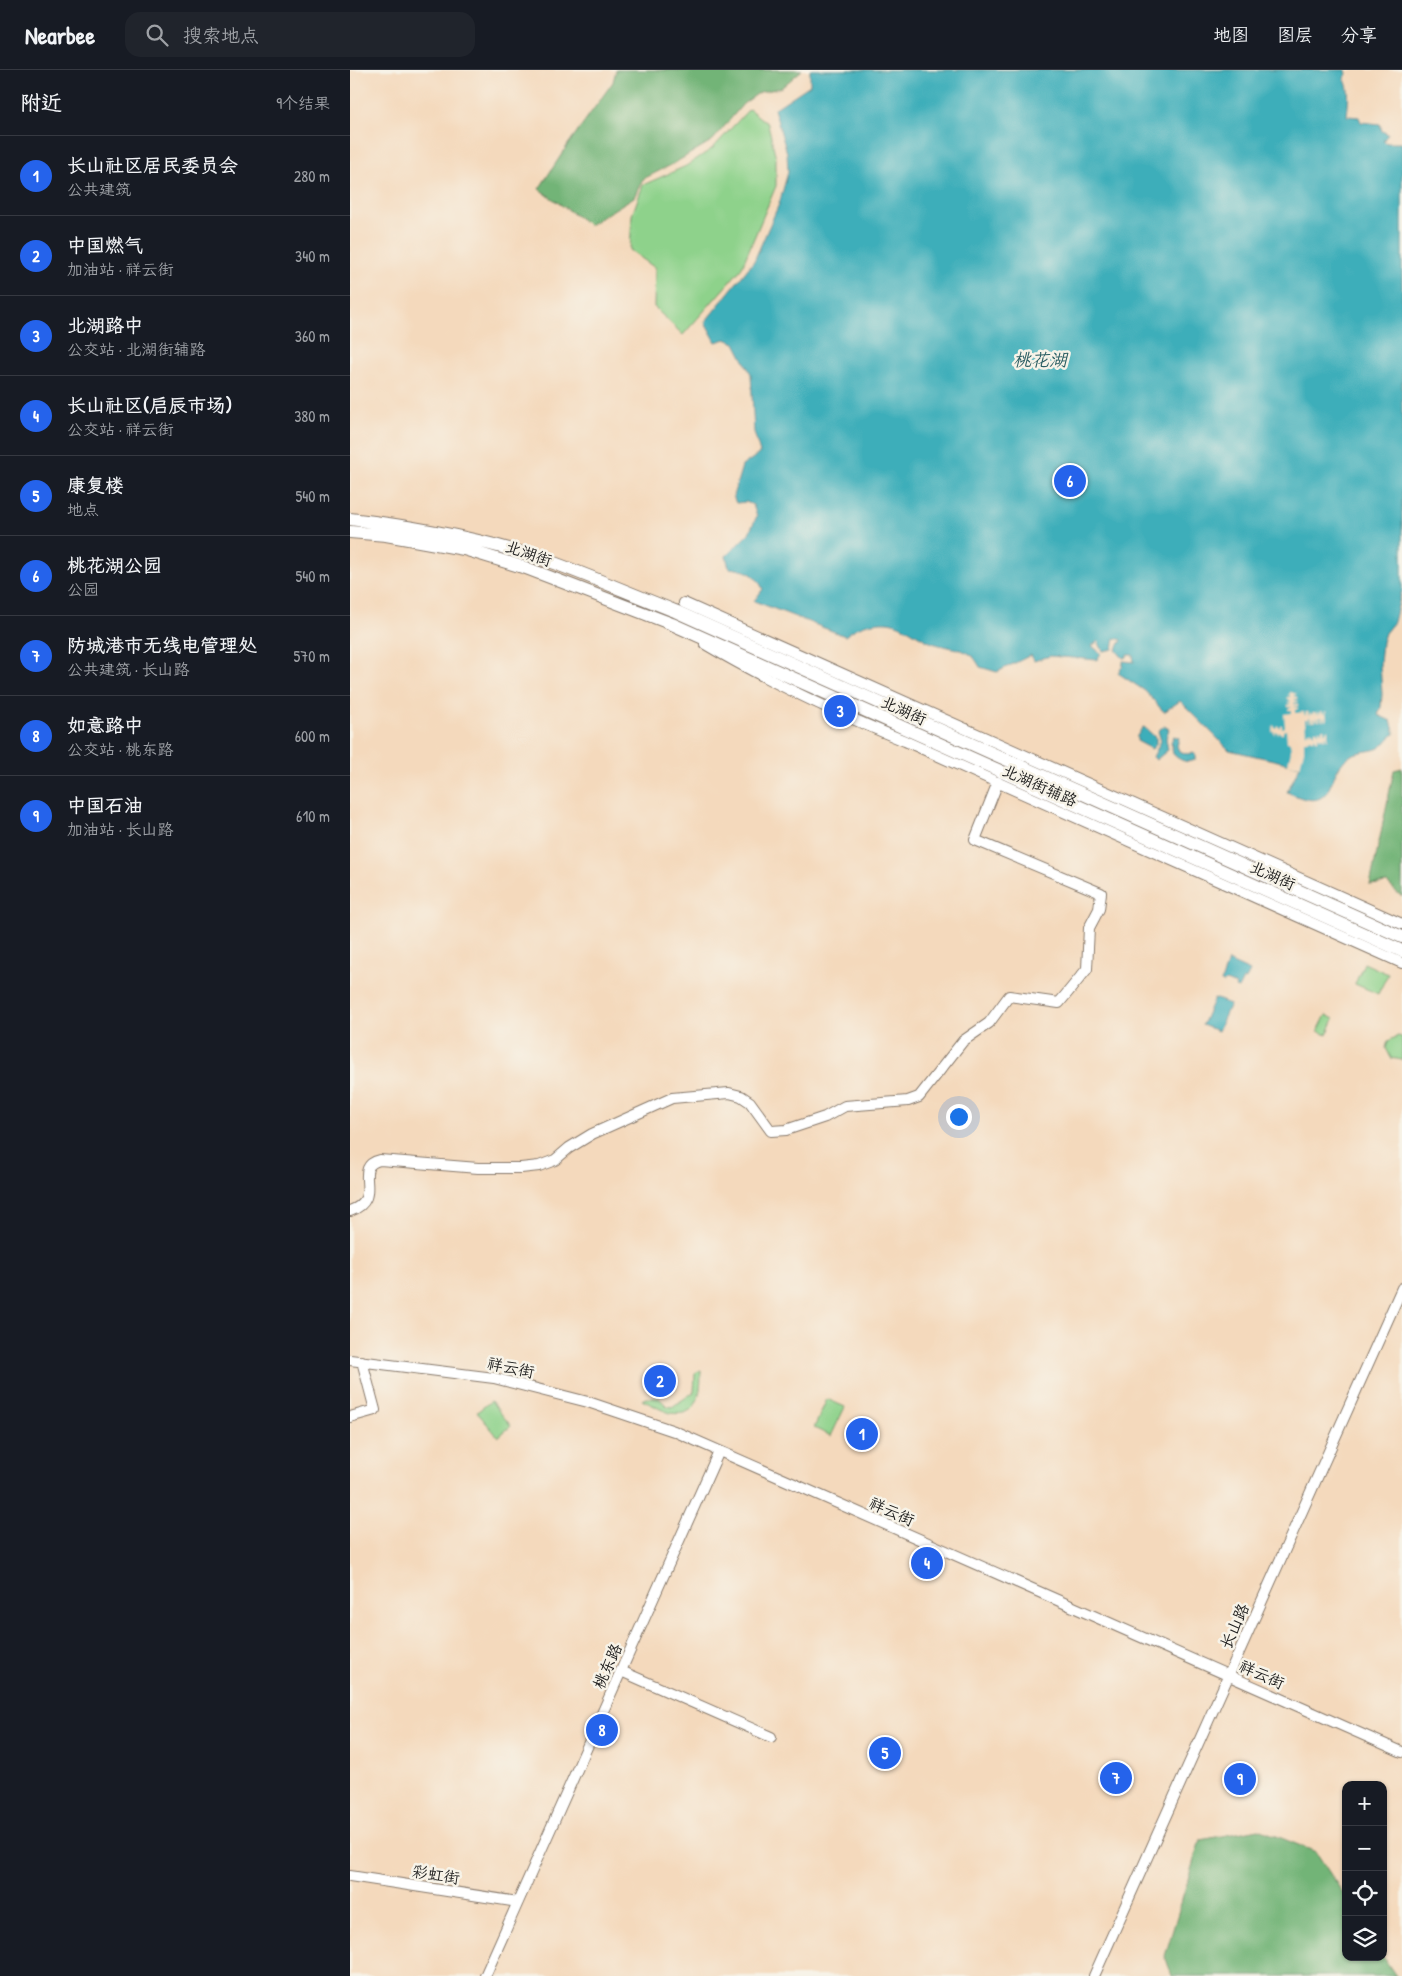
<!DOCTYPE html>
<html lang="zh">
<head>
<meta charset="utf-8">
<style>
	body { margin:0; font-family:"Patrick Hand","LXGW WenKai TC",sans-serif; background:#20242c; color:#f1f3f6 }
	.controls { position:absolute; right:15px; bottom:15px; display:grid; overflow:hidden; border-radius:10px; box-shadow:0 1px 4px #0004 }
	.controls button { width:45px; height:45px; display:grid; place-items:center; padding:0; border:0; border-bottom:1px solid #363941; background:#171b24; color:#f1f3f6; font:25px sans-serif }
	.you { position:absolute; left:608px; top:1046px; width:18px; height:18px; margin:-12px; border:4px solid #fff; border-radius:50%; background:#1a73e8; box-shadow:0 0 0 8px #1a73e833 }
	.badge { display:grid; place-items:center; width:32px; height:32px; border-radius:50%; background:#2563eb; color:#fff; font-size:16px; font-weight:700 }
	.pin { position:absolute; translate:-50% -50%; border:2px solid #fff; box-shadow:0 1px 5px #0006 }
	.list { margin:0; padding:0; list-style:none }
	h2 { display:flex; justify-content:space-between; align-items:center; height:65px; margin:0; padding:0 20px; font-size:21px }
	h2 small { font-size:16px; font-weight:400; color:#9ea1a6 }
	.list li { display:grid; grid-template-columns:32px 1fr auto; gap:15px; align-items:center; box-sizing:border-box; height:80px; padding:0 20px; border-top:1px solid #363941 }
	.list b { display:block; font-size:19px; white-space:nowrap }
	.list p { margin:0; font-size:16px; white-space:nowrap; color:#9ea1a6 }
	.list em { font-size:16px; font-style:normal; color:#9ea1a6 }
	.icon { flex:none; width:28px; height:28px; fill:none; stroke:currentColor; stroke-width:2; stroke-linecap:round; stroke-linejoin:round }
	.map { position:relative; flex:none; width:1052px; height:1906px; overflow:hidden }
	header { display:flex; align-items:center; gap:30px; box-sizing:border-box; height:70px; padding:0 25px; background:#171b24; border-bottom:1px solid #363941 }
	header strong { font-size:24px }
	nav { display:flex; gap:28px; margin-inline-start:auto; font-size:18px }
	.search { width:350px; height:45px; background:#20242c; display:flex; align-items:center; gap:12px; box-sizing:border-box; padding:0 18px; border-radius:15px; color:#9ea1a6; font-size:19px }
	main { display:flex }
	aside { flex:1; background:#171b24 }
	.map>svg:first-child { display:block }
	.green { fill:#8ed28b; stroke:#557754 }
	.forest { fill:#72b477; stroke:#47684a }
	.water { fill:#3eaeba; stroke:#2d656b }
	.pier { fill:#f4d9bc }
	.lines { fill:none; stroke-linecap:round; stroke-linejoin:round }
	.minor-casing { stroke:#887a6c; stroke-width:12 }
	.major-casing { stroke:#887a6c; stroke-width:14 }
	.minor { stroke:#fff; stroke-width:10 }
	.major { stroke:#fff; stroke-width:12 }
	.labels { text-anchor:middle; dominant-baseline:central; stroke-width:5; stroke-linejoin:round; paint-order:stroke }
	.street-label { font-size:16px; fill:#1c1c1c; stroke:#f7f3e8 }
	.water-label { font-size:18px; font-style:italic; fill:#2b5e63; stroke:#f7f3e8 }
</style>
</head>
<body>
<header>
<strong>Nearbee</strong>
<div class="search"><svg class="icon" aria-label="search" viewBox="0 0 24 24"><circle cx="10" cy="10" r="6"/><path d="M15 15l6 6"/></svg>搜索地点</div>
<nav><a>地图</a><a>图层</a><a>分享</a></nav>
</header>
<main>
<aside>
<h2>附近<small>9个结果</small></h2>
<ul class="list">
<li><span class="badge">1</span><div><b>长山社区居民委员会</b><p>公共建筑</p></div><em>280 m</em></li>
<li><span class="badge">2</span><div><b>中国燃气</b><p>加油站 · 祥云街</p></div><em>340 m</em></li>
<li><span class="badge">3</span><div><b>北湖路中</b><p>公交站 · 北湖街辅路</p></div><em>360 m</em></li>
<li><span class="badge">4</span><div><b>长山社区(启辰市场)</b><p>公交站 · 祥云街</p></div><em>380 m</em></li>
<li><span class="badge">5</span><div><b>康复楼</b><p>地点</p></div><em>540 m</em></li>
<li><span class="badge">6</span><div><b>桃花湖公园</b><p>公园</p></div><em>540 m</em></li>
<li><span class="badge">7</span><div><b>防城港市无线电管理处</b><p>公共建筑 · 长山路</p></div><em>570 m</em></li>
<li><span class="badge">8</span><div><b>如意路中</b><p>公交站 · 桃东路</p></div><em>600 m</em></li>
<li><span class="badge">9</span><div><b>中国石油</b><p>加油站 · 长山路</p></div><em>610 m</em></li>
</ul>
</aside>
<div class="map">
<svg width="1052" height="1906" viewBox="0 0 1052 1906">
	<rect width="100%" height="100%" fill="#f7f3e8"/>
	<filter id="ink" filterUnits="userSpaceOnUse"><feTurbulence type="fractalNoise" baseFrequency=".02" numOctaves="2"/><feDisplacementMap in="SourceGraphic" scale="10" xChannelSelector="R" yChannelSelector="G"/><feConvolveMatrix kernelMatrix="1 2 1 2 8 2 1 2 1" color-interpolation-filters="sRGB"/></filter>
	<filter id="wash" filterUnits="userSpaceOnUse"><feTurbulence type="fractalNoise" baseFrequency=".0096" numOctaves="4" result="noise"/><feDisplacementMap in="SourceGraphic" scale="20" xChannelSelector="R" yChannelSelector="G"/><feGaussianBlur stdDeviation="1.12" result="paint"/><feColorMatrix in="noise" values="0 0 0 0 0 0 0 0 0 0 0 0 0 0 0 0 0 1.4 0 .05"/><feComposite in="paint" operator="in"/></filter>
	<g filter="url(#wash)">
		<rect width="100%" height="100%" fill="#f4d9bc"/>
		<path class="green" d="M399,39L418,54L426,88V116L391,199L333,265L304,237L305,198L280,180L282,145L293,115L336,96L363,78Z
			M1014,893L1038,904L1028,924L1005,914Z
			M976,945L984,949L977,965L968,961Z
			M1048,966L1052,967V990L1041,988L1036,978L1038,971Z
			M351,1300C351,1321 350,1348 321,1343C312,1341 301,1334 292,1330L296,1328H309L317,1336L322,1337L344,1322L345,1303Z
			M477,1329L495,1337L481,1366L464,1358Z
			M141,1331L161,1356L148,1367L127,1342Z"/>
		<path class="forest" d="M266,0H452L431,18L410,22L393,34L363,70L323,94L293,109L284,127L239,155L189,119L219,73L263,12Z
			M1052,698V827L1037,813L1020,815L1044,700Z
			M909,1759L966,1782L996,1828V1887H1033L1046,1906H822L815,1886L850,1770Z"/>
		<path class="water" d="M460,0H996L997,4L994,8C1001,19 998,34 997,46L1009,47L1011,52L1030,54L1032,61L1038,64L1033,71L1037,73H1052V520L1044,552L1035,563L1032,572L1030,594L1032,624L1031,637L1028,645L1041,651L1045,664C1038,667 1036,673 1031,677C1021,683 1009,679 997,688C974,708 987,746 937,722L950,696L879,680L830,631L814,642L795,621L768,603L773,595V591L784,592L783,585H777V587L773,588L766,580L772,570L765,568L763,579L753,581L748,571L742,576L751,583L747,590L700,586L684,591L681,585L647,602L630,597C627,592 624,586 618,583C606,577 592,577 580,572C566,566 554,554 538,552C522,551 507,556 495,566L404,531L413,519C405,503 397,500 379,498L376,486L399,463L407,446L403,435L396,432L386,433L383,426L392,396L410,383L404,362L401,304L385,273L376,269L366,272L355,252L404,191L429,134L438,102L437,83L424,39L460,15Z
			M814,656L819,659L816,668L818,680L806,690L803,687L811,671L808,661Z
			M794,657L806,668V674L802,679L787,671V666L792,658Z
			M824,666L829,668L827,676L829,681L838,684L843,682L845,684V690C837,694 829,690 823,684L821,672Z
			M878,891L900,901L896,910L893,909L888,919L885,918L886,915L876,911L874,913L871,912Z
			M864,928L880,934L868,961L852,955Z"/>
		<path class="pier" d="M940,622L947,624L943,626L947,627V629H944L947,631L948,632L944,633V634H948V636H944L948,638V639L945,640V643L954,642L955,646L956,642H958L959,646L960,642L962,645L963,642H965L966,645L967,641L969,645L971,641H972L973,644L976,641L977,650L975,651L974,647L973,651H972L971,647H969L970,651H968L967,647L966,651L964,652V648L962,652H961L960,648H958L959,652H957V649H955L956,664L958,661H960L961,664V660L965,664V660H967L969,663V660H970L972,663V659H974L975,663L978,659V669H977L976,665L975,669H973L971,666V669L968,666V670H966L964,666V670H962L960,667V670H958L957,667V671H954V680L950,696L938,694L941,681L940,672H937L936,660L933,661V664H931L929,661L928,664L926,661L924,665V661L922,662L923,655L926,658L927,655L930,658V655H932V658L935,657L934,644L942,643V640H938V639L942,637H938V635L941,633H938V632L941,631L937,628L941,626L937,625L940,624Z"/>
	</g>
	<g filter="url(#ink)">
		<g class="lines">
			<g class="minor-casing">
				<path id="minor" d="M334,533L1052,854
					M355,574C419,612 486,643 555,671L1052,893
					M0,1141C36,1128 0,1097 30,1090L128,1098H171L189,1096L205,1090L219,1078L242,1064L322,1028L379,1023L391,1026L400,1032L421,1061L436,1060L475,1047L495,1036L558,1031L569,1027L613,971L639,953L659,926L709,933L737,899L739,858L749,839L751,823L625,770L648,712
					M0,1290L144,1308L238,1332L324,1361L1052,1682
					M0,1347L25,1340L12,1291
					M271,1601L421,1667
					M0,1806L168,1832
					M135,1906L369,1381
					M744,1906L1052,1218"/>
			</g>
			<g class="major-casing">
				<path id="major" d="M0,449C69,457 138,470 204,493C245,508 284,525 325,541L1052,867
					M0,462L36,465L114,479L176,498L322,554L1052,881"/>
			</g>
			<use href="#minor" class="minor"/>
			<use href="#major" class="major"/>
		</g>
	</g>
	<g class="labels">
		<g class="street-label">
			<text transform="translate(179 483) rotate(19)">北湖街</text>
			<text transform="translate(554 640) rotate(24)">北湖街</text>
			<text transform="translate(690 715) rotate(24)">北湖街辅路</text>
			<text transform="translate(923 805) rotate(24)">北湖街</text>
			<text transform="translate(161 1297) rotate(12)">祥云街</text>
			<text transform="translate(542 1441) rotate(24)">祥云街</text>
			<text transform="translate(884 1556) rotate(-66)">长山路</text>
			<text transform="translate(257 1596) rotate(-66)">桃东路</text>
			<text transform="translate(912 1604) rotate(24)">祥云街</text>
			<text transform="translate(86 1804) rotate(9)">彩虹街</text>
		</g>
		<g class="water-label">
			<text x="690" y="289">桃花湖</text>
		</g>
	</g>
</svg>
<div class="controls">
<button>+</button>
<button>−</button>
<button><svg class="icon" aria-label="locate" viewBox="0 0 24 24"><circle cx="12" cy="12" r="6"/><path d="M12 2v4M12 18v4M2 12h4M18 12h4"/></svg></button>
<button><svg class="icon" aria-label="layers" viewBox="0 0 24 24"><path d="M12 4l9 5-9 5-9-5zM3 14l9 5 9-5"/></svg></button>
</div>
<div class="you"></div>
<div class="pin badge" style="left:512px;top:1364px">1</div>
<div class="pin badge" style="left:310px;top:1311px">2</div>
<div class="pin badge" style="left:490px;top:641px">3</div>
<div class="pin badge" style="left:577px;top:1493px">4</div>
<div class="pin badge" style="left:535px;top:1683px">5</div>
<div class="pin badge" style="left:720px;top:411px">6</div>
<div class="pin badge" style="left:766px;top:1708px">7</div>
<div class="pin badge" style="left:252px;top:1660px">8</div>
<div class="pin badge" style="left:890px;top:1709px">9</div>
</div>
</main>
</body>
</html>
